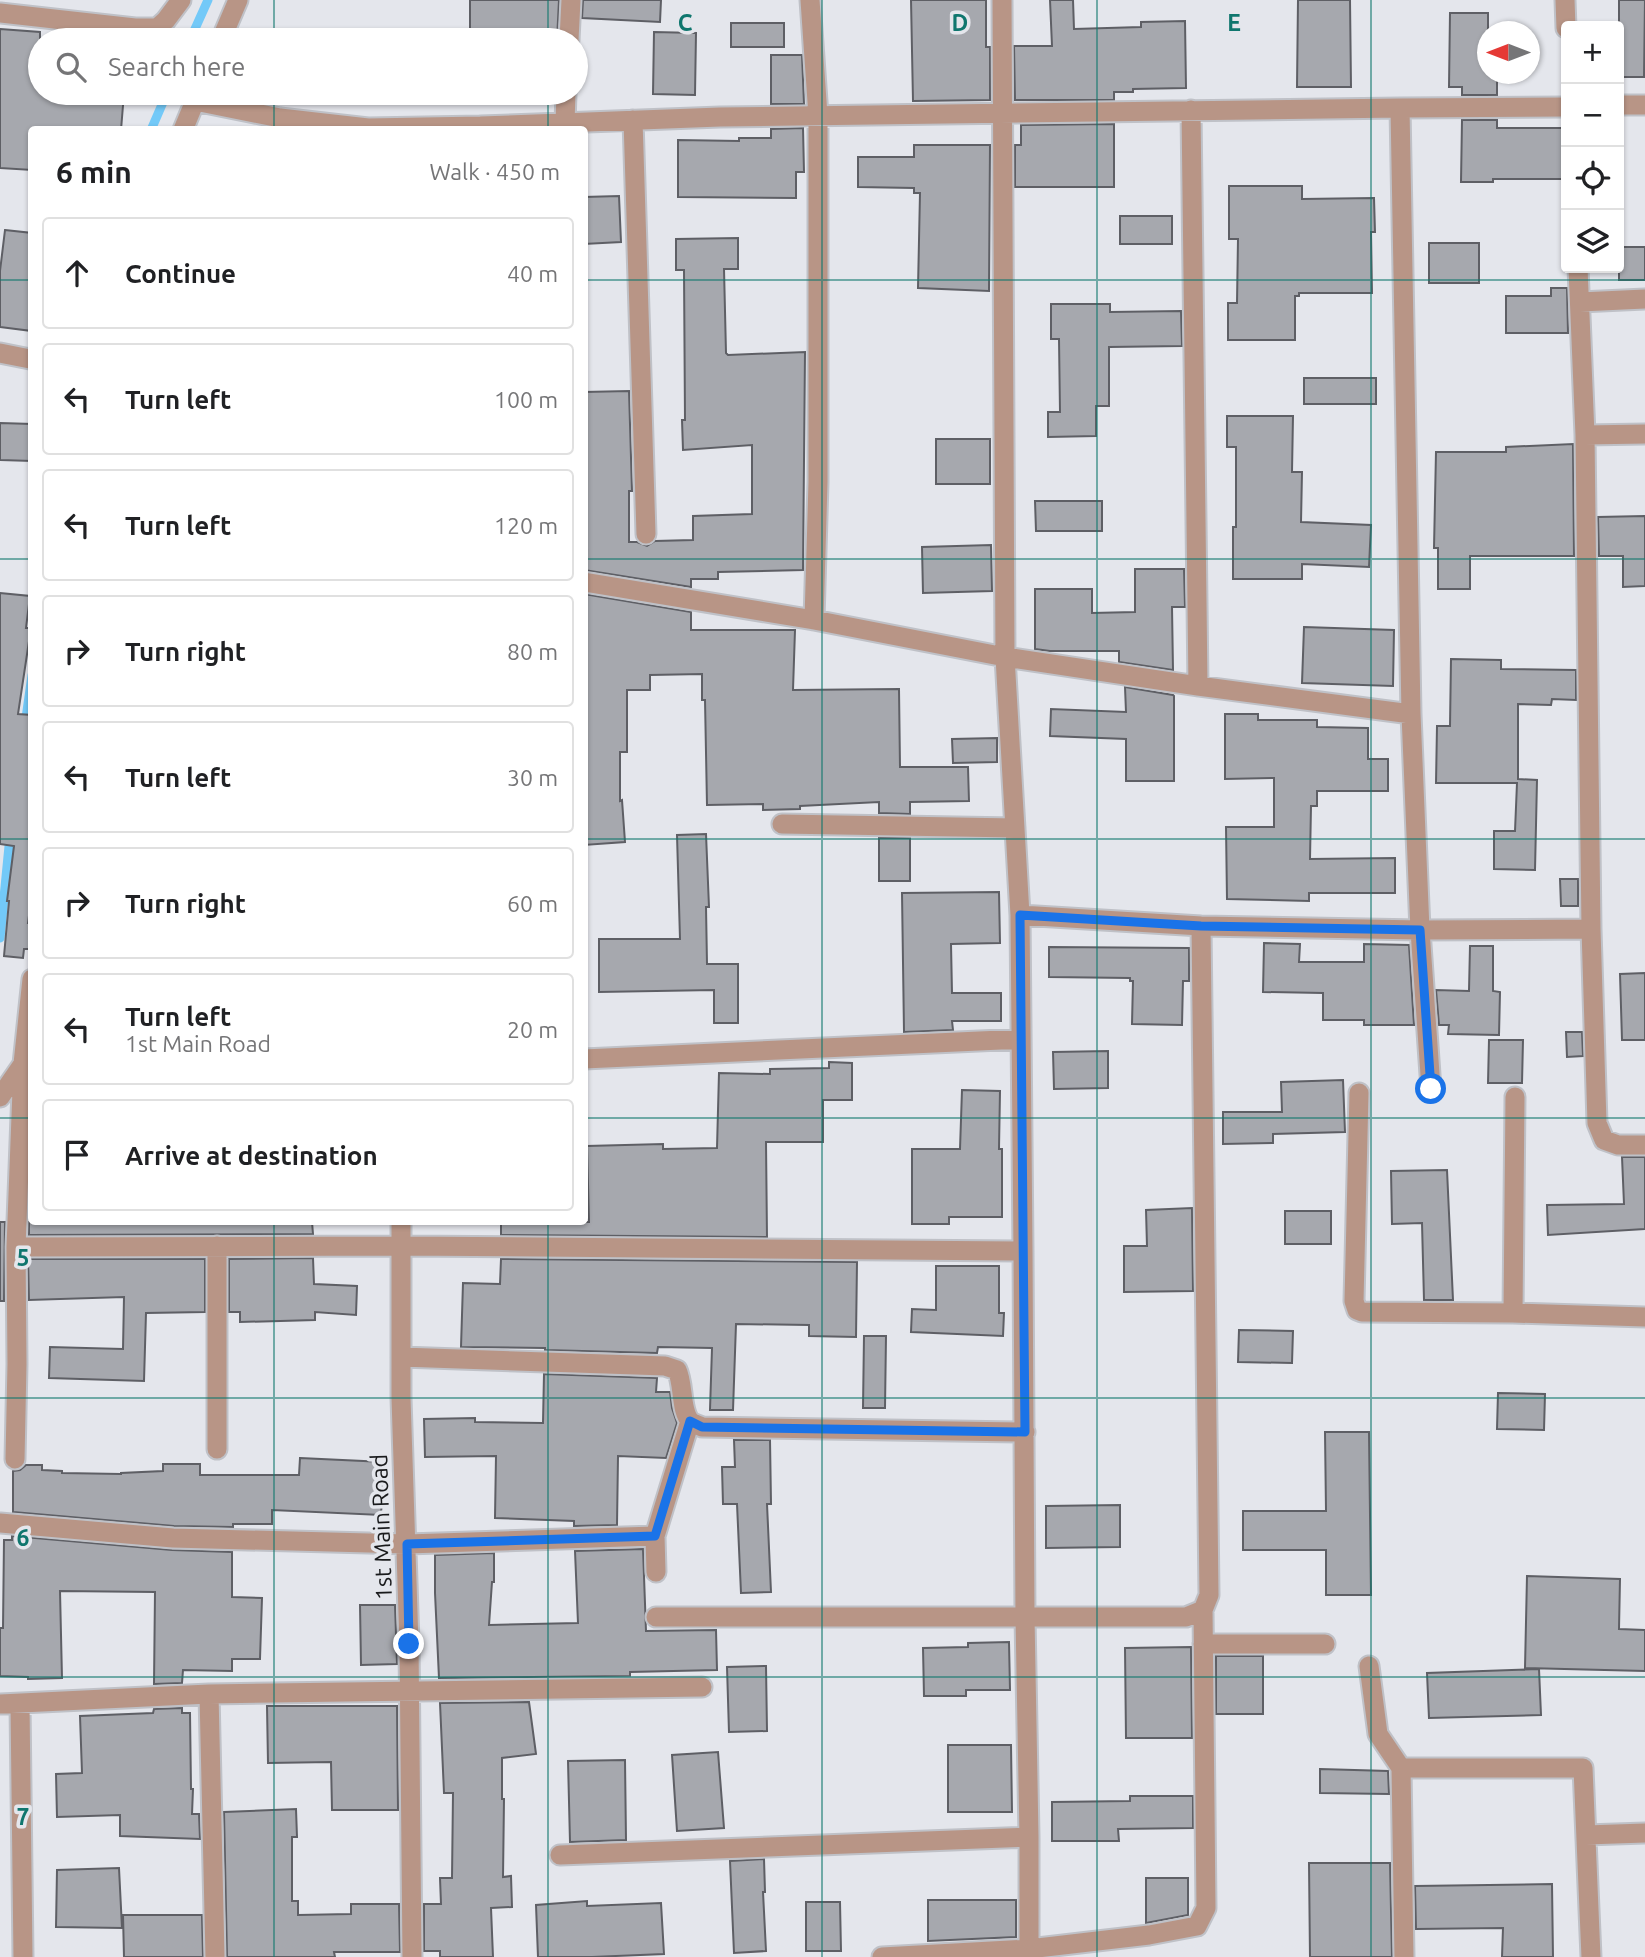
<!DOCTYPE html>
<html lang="en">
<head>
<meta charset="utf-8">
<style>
	body { margin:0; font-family:Ubuntu,sans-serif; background:#f2f2f2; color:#202124 }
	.controls { position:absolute; right:21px; top:21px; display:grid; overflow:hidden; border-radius:7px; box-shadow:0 2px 5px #0004 }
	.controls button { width:63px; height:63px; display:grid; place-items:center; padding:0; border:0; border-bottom:2px solid #e0e0e0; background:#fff; color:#202124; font:35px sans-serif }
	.compass { position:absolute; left:1477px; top:21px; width:63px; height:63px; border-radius:50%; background:#fff; box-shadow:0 2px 5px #0004; rotate:270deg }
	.stop { position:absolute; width:21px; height:21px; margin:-16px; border:5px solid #1a73e8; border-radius:50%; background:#fff }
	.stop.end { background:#1a73e8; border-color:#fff; box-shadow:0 2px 7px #0008 }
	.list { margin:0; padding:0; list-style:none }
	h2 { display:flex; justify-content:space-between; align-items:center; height:91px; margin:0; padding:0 28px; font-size:30px }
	h2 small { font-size:23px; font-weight:400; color:#757577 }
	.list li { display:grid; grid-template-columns:46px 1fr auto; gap:21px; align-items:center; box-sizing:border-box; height:112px; margin:0 14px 14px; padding:0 14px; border:2px solid #e0e0e0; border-radius:7px }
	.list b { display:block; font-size:26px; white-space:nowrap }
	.list p { margin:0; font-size:23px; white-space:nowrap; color:#757577 }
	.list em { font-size:23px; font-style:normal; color:#757577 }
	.icon { flex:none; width:38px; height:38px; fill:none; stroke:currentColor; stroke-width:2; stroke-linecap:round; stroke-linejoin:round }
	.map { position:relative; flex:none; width:1645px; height:1957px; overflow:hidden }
	.search { position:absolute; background:#fff; box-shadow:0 2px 5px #0004; left:28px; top:28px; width:560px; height:77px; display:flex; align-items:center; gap:18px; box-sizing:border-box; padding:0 24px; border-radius:38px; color:#757577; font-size:26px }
	.panel { position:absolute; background:#fff; box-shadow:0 2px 5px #0004; left:28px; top:126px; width:560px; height:1099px; border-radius:7px }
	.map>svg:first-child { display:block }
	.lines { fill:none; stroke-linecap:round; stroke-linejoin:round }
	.stream { stroke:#73c9f8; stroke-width:9 }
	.building { fill:#a6a8ae; stroke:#5e5f65; stroke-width:2 }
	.minor-casing { stroke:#bfc1c7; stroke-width:23 }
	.minor { stroke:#b89586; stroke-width:19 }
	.route { stroke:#1a73e8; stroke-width:9 }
	.grid { fill:none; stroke:#0f766e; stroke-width:2; stroke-opacity:0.55 }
	.labels { text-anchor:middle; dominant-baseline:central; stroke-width:7; stroke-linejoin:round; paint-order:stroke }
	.street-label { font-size:23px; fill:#191a1c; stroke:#e4e6ec }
	.grid-label { font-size:23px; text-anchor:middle; font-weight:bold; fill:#0f766e; stroke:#e4e6ec; stroke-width:7; stroke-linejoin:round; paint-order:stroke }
</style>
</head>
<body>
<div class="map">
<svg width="1645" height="1957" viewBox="0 0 1645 1957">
	<rect width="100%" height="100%" fill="#e4e6ec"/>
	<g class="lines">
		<path class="stream" d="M190,40L208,0
			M151,130L167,93
			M25,725L32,675
			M0,938L10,836"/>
	</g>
	<path class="building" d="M470,0H559L557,40H470Z
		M583,0H661L660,22L582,18Z
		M911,0H986V47H990V100L913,101Z
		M1050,0H1073L1074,29L1141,27V22L1185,21L1186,88L1133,89V92H1114V100H1015L1014,46H1052Z
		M1298,0H1350L1351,87H1297Z
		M1619,0H1645L1644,77H1619Z
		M1450,13H1488V74H1497V95H1462V87H1449Z
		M731,23H784V47H731Z
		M0,29L40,32V93H124L121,130H32V170L0,168Z
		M654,32L696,33L695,95L653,94Z
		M771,55H802L804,104H771Z
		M1462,120H1497V128H1566V179H1493V182H1461Z
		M1114,124V187H1015V145H1021V125Z
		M803,128L804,172H796V198L678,197V140L739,141V138H771V129Z
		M914,145H990L989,291L918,288L920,193H914V188L858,187V157H914Z
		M1229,186H1302V199L1374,198L1375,232H1371L1372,293H1299V296H1295V340H1228V303H1237L1238,239H1229Z
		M619,196L621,242L584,244V197Z
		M1120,216H1172V244H1120Z
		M5,230L32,233V331L0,327V271Z
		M738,238V269H724L726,353L728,355L805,352L803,570L718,572V579H691V587L584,570V549H587L584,493V392L629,391L632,491H629V542H637L647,546L655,541L693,540V516L752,514V445L683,450L682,420H685L684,270H676V239Z
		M1429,243H1479V283H1429Z
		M1619,247H1645V280H1619Z
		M1551,288H1567L1568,333H1506V296H1551Z
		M1051,304H1110V312L1181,311L1182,346L1109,347V406H1096V436L1048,437V412H1060L1059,339H1051Z
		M1304,378H1376V404H1304Z
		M1227,416H1293L1292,472H1302L1301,522L1371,525L1369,567L1302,564V579H1233V527H1236V447H1227Z
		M0,423L32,424V461L0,460Z
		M936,439H990V484H936Z
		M1573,444L1574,556H1470V589H1438V548H1434L1436,452H1506V447Z
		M1035,501H1102V531H1036Z
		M1645,516V586L1623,587V556H1599L1598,517Z
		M991,545L992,591L923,593L922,547Z
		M1135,569H1184L1185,607H1172L1173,670L1119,662V651H1050L1035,649V589H1092V613L1135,612Z
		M0,593L30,596L26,628H31L18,714L32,715V893L28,923H32L29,949H24L23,958L4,956L9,901H7L14,846L0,844Z
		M584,594L691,612V630H795L793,690L899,689L900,767H968L969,801L910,802V814L879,813V802L800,806V809L763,810V804L707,805L705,700H702V674L650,675V690H627V752H620V801L622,800L625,842L584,845Z
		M1304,627L1394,630L1393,686L1302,683Z
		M1451,659L1501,660V669L1576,670V700L1552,699L1551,705L1518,704V779L1537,780L1535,870L1494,869V831H1515L1517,783H1436L1437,726H1450Z
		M1125,687L1173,695L1174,696V781H1126V739L1050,736L1051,709L1126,712Z
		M1225,714H1258V720H1317V727L1368,728V759H1388V791H1317V806H1311L1310,859L1395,858V893H1309V901L1227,899L1226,827H1274V778L1225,779Z
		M997,738V762L953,763L952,739Z
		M706,834L709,907H706L707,964H738V1023H714V990L599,992V939H680L677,835Z
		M879,838H910V881H879Z
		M1560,879H1578V906H1561Z
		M999,892L1000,943L951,944L952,993H1001V1021H952L953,1030L904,1032L902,893Z
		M1264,943L1300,944L1299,962H1364V944L1409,945L1414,1025H1364V1020H1323V993L1263,992Z
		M1470,946H1493V991L1500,992L1499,1035L1448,1034L1449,1025H1439L1436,990L1469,991Z
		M1049,947L1189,948V981H1183L1182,1025L1132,1024L1133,981H1130V978L1049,977Z
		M1645,973V1040H1622L1620,974Z
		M1566,1032H1582L1583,1056L1567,1057Z
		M1489,1040H1523L1522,1083H1488Z
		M1108,1051V1088L1054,1089L1053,1052Z
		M829,1062L852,1063V1100H823V1142H766L767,1237L501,1235V1222H589L587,1146L663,1144V1149L717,1148L719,1073L770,1074V1069L829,1068Z
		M1343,1080L1345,1132L1273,1134V1143L1223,1144V1112H1282L1281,1082Z
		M962,1090L1000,1091L999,1149H1002V1217H949V1224H912V1149H960Z
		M1622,1157H1645V1229L1548,1235L1547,1205L1624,1204Z
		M1447,1170L1453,1300H1424L1422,1223L1392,1224L1391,1171Z
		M1192,1208L1193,1291L1124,1292V1246H1147L1146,1210Z
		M1285,1211H1331V1244H1285Z
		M0,1222H5L4,1301H0Z
		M29,1222H312L313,1234L29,1235Z
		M313,1258L314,1284L357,1286L356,1315L315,1312V1320L240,1322V1312H229V1259Z
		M28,1259H205V1312L146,1313L144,1381L49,1378L50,1347L123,1349L124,1297L29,1300Z
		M501,1259L857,1262L856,1337L809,1336V1325L736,1324L733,1410H710L712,1348L658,1347L657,1353L545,1350V1348L461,1347L463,1283L500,1284Z
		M936,1266H999V1313H1004L1003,1336L911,1332L912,1309L936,1310Z
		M1239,1330L1293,1331L1292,1363L1238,1362Z
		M864,1336H886L885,1408H863Z
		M544,1374L657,1378L656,1392H670L672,1408L677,1423L666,1458L618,1456L617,1525L574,1526V1521L495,1518L496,1456L425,1457L424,1419L475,1418V1422L543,1423Z
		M1498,1393L1545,1394L1544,1430L1497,1429Z
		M1325,1432H1369L1371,1595H1326V1550H1243V1511H1326Z
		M734,1440H770L771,1504H767L771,1592L741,1593L737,1504H723L722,1467H735Z
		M300,1458L384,1462L381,1515L272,1510V1524H233V1527L174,1526L13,1512V1471L20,1470L26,1465H42V1470L62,1471V1473L121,1474V1473L163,1471V1464H200V1475H299Z
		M1120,1505V1547L1046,1548V1506Z
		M12,1536L172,1550L232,1552V1597L262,1598L260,1659H232V1671L183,1670L182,1683L154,1684L155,1592L60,1591L62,1678L28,1679V1677L0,1676V1628H3L4,1540H12Z
		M643,1549L646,1631L716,1630L717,1670L630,1672V1676L439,1678L435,1593V1555L494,1553V1582H492L489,1625L578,1623L575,1551Z
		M1527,1576L1620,1579L1619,1629L1645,1630V1671L1525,1668Z
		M360,1605H395L397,1664L361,1665Z
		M1009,1642L1010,1690H966V1696H924L923,1648L968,1647V1643Z
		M1191,1647L1192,1738H1126L1125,1648Z
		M1216,1656H1263V1714H1216Z
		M766,1666L767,1731L729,1732L727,1667Z
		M1539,1669L1541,1715L1429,1718L1427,1673Z
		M529,1702L536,1754L502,1758V1799H504L503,1877L511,1876L512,1907L491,1908L493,1957H440V1951H424V1904H441L440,1878H452L453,1793H444L440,1703Z
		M267,1706H397L398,1810H332L331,1762L268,1763Z
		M182,1708V1713H190L191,1789H193L192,1814H199L200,1839L120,1836V1815L57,1817L56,1774L82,1773L80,1716L153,1713L154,1709Z
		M948,1745H1011L1012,1812H948Z
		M718,1752L724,1828L677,1831L672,1755Z
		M625,1760L626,1840L570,1842L568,1761Z
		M1320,1769L1388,1771L1389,1794L1320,1793Z
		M1130,1796H1193V1828L1118,1829L1119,1841H1052V1802L1130,1801Z
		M296,1809L297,1837H292V1901H298V1915L351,1914V1904H399L400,1952H334L335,1957H227L224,1812Z
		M764,1859L765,1892H763L766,1951L734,1953L730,1861Z
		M1309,1863H1390L1392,1957H1310Z
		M119,1868L122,1928L56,1927L57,1870Z
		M1146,1878H1188V1915L1146,1923Z
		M1552,1884L1553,1957H1502L1503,1928L1416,1929L1415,1886Z
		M928,1900H1016V1937L928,1941Z
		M587,1901V1906L661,1903L664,1954L592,1957H538L536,1905Z
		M806,1902H840L841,1951H806Z
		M123,1915H202L203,1957H124Z"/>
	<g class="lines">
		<g class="minor-casing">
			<path id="minor" d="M810,0L818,116V482L814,620
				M1565,0L1566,28
				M0,13L135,28H157L166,20L181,0
				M221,40L238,0
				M569,40L571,0
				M1619,105H1645
				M1400,108L1566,107
				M1191,110L1198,686
				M633,120L646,534
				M565,123L566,93
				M183,130L195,101L280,118L368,128L481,126
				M481,130V126L720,117L1400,108L1411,714L1420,930L1431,1089
				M1580,302L1645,299
				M0,353L30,359
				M1585,435L1645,434
				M584,582L814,620L1005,657L1198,686L1411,714
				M782,824L1015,828
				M1020,915L1201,926L1420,930L1591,929L1585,435L1578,268
				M1591,929L1597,1123L1604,1140L1618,1145H1645
				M584,1059L1021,1039
				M1359,1093L1354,1301L1357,1310L1362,1312L1513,1313
				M0,1097L23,1064
				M1515,1097L1513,1313L1645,1317
				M401,1222V1398L409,1644L412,1957
				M16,1247L23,1064L32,979
				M1023,1251L1025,1617L1029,1837V1957
				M401,1357L665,1366L677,1370C684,1384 680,1412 691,1422C694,1424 698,1425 702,1427L1025,1432
				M217,1449V1246
				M15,1459L17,1364L16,1247L402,1246L1023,1251L1020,915L1005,657L1002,0
				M0,1523L173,1538L407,1544L655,1536L656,1572
				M655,1536L690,1421
				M656,1617H1186L1203,1610L1209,1595L1201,926
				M1203,1644H1325
				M1369,1666L1378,1734L1401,1768
				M209,1694L215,1957
				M0,1704L209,1694L702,1687
				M20,1704L23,1957
				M1586,1835L1645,1833
				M560,1855L1029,1837
				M882,1957L1029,1949L1149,1935L1197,1926L1206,1908L1203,1610
				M1404,1957L1401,1768H1583L1591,1957"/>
		</g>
		<use href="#minor" class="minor"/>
	</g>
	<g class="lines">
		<path class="route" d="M409,1644L407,1544L655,1536L690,1421L702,1427L1025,1432L1020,915L1201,926L1420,930L1431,1089"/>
	</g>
	<path class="grid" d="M274,0V40M548,0V40M822,0V1957M1097,0V1957M1371,0V1957M274,93V130M548,93V130M0,280H32M584,280H1645M0,559H32M584,559H1645M0,839H32M584,839H1645M0,1118H32M584,1118H1645M274,1222V1957M548,1222V1957M0,1398H1645M0,1677H1645"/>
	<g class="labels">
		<g class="street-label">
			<text transform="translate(381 1527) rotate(-92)">1st Main Road</text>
		</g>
	</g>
	<g class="grid-label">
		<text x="685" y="31">C</text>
		<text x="960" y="31">D</text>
		<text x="1234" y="31">E</text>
		<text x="23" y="1266">5</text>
		<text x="23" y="1546">6</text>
		<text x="23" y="1825">7</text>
	</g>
</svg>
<div class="controls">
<button>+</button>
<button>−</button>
<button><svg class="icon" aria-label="locate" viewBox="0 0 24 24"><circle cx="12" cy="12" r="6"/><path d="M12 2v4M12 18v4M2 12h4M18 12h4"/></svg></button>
<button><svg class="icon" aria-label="layers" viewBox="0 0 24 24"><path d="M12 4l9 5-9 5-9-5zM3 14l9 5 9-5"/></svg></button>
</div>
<svg class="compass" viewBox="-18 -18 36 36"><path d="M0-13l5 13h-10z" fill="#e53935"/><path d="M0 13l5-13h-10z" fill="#757577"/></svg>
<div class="stop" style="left:1431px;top:1089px"></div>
<div class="stop end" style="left:409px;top:1644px"></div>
<div class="search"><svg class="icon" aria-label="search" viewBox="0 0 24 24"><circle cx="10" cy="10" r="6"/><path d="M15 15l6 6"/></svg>Search here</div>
<section class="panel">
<h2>6 min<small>Walk · 450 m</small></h2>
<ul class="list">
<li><svg class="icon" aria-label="ahead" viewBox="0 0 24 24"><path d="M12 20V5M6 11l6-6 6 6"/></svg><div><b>Continue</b></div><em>40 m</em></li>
<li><svg class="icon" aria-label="left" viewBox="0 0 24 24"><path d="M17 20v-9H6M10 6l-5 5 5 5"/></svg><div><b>Turn left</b></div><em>100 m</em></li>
<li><svg class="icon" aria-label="left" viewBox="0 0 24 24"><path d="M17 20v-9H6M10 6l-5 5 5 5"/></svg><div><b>Turn left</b></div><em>120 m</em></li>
<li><svg class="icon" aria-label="right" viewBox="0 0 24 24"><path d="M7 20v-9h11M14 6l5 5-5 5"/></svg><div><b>Turn right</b></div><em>80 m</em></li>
<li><svg class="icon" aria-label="left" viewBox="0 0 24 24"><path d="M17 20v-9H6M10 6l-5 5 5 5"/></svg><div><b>Turn left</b></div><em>30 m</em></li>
<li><svg class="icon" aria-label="right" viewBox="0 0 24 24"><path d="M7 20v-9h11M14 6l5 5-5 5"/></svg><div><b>Turn right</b></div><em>60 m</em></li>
<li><svg class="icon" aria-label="left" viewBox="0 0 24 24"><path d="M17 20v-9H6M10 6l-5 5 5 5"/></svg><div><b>Turn left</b><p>1st Main Road</p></div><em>20 m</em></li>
<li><svg class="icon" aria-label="arrive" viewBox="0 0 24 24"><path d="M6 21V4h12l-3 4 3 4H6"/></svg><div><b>Arrive at destination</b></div></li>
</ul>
</section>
</div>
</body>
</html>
